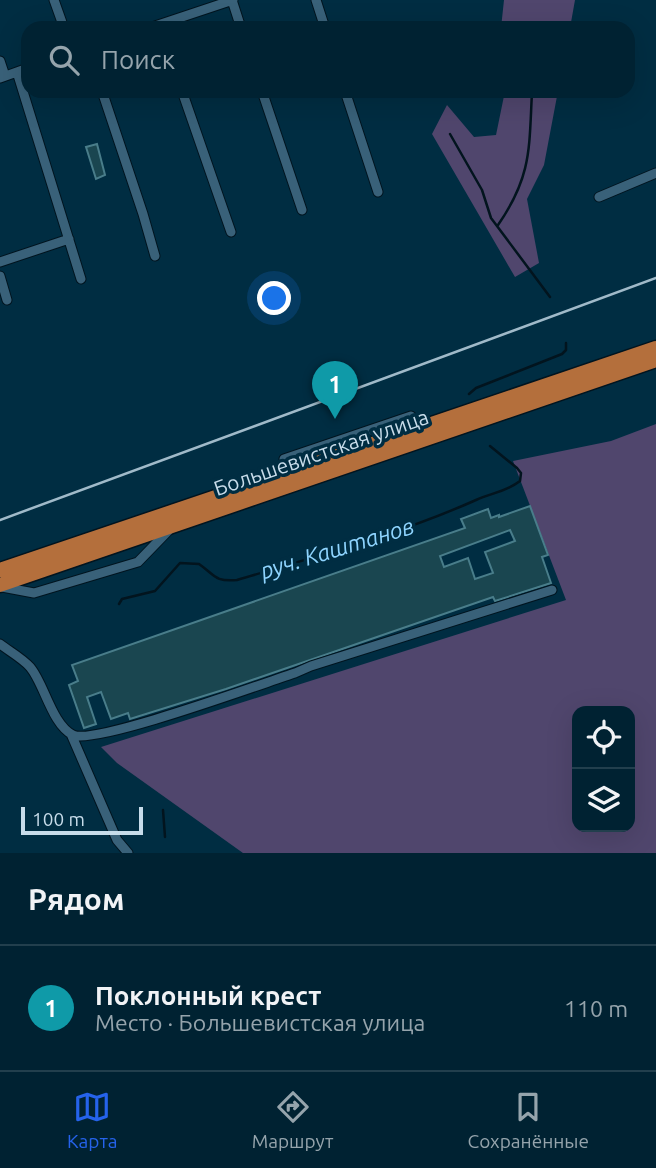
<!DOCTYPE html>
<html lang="ru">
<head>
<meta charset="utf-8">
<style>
	body { margin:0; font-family:Ubuntu,sans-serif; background:#0a2a3a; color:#f1f3f6 }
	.controls { position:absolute; right:21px; bottom:21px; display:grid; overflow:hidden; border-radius:14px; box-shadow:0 7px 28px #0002 }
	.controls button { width:63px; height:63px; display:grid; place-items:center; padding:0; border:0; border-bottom:2px solid #223f4d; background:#002232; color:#f1f3f6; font:35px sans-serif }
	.scale { position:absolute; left:21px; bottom:18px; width:122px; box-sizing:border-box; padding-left:7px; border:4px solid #c7dcea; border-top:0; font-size:19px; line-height:24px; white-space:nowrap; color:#c7dcea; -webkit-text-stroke:5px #002d42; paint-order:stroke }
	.you { position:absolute; left:275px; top:299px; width:24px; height:24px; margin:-18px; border:5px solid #fff; border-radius:50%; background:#1a73e8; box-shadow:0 0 0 10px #1a73e833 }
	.badge { display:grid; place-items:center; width:46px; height:46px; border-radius:50%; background:#2563eb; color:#fff; font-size:23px; font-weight:700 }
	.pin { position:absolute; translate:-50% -58px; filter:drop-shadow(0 2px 4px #0008) }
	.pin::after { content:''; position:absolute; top:37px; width:24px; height:21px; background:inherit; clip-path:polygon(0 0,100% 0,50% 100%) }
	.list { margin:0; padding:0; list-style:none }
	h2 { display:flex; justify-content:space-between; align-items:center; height:91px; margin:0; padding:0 28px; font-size:30px }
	h2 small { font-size:23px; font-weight:400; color:#95a4ac }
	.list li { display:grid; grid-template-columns:46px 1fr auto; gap:21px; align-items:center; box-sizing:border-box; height:126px; padding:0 28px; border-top:2px solid #223f4d }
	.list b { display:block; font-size:26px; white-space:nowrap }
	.list p { margin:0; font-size:23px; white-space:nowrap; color:#95a4ac }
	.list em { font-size:23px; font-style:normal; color:#95a4ac }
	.icon { flex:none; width:38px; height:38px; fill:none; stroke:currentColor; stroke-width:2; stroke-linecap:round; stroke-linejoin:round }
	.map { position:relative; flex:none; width:656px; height:853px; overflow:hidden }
	.search { position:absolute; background:#002232; box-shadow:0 7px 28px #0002; left:21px; right:21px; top:21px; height:77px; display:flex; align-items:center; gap:18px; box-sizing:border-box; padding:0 24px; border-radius:21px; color:#95a4ac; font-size:26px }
	.sheet { height:217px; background:#002232 }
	nav { display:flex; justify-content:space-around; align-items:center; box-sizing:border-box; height:98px; border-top:2px solid #223f4d; background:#002232; font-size:19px; color:#95a4ac }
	nav a { display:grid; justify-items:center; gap:4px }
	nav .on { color:#2563eb }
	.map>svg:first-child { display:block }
	.green { fill:#50466d; fill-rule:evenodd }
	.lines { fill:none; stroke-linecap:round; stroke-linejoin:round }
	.stream { stroke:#02141e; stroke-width:2.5 }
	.building { fill:#1a4650; stroke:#497d8a; stroke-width:2; fill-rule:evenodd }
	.minor-casing { stroke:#01141f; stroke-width:11 }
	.highway-casing { stroke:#01141f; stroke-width:17 }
	.minor { stroke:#396179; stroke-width:9 }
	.highway { stroke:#b46f3c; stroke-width:14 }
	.rail { stroke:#a0bac9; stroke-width:2.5 }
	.labels { text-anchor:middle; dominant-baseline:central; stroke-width:7; stroke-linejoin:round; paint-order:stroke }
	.street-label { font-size:21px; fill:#c7dcea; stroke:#002d42 }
	.water-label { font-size:23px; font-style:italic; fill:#8ed4fe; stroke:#002d42 }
</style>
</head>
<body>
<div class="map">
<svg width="656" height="853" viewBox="0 0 656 853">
	<rect width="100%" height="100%" fill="#002d42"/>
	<path class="green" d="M504,0H575L570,28H501Z
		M505,91H558L544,165L527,199L539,263L515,277L432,134L447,105L474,137L496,135Z
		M656,424V853H243L117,763L101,747L566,600L513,461L611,441ZM630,711V827H577V711Z"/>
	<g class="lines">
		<path class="stream" d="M450,134L482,190L491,218L550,297
			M498,225C532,176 529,148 532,92
			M469,394L476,388L562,354L566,350V343
			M119,604L122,599L155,591L180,563L199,564C215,575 214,582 237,580C317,556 400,534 476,500C491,493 506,492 520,481L521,473L517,468L490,446
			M163,810L165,837"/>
	</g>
	<path class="building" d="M97,144L105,175L96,179L86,147Z
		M530,506L548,555L542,557L551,583L495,601L493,597L226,689L130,719L128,713L111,719L101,692L87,697L96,724L84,728L69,685L78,681L72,665L465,528L461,519L488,509L491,518L499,515V517ZM510,530L515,541L485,552L493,573L475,579L468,558L444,567L440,556Z"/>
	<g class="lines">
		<g class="minor-casing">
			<path id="minor" d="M54,0L64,28
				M232,0L241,28
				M316,0L325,28
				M149,28L233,0
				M0,61L5,76
				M17,72L81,279
				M0,78L28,68
				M102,91L143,214L155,256
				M182,91L231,232
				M262,91L302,210
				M345,91L378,192
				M599,197L656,173
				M0,262L69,239
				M0,276L7,300
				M284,459L411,416
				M2,587L34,593L138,562L169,530
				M0,644C9,651 22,658 30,667C44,683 52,725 73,735C95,745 261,684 295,673L311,666L552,590
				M71,734L117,840L128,853"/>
		</g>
		<g class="highway-casing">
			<path id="highway" d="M0,570L656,348
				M0,585L656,360"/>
		</g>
		<use href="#minor" class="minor"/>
		<use href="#highway" class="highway"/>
		<path class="rail" d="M0,520L656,278"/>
	</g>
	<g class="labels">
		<g class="street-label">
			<text transform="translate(321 452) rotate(-19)">Большевистская улица</text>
		</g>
		<g class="water-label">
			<text transform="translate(337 548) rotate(-17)">руч. Каштанов</text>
		</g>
	</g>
</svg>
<div class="controls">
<button><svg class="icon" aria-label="locate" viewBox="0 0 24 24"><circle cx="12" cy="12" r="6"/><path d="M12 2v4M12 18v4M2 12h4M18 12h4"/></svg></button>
<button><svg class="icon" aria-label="layers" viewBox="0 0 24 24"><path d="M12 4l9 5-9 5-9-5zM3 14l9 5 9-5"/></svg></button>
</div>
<div class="scale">100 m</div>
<div class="you"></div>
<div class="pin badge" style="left:335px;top:419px;background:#0f9aa8">1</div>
<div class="search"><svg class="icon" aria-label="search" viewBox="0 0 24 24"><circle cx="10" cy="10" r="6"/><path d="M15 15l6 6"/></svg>Поиск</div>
</div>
<section class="sheet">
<h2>Рядом<small></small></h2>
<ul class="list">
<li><span class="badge" style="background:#0f9aa8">1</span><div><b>Поклонный крест</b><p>Место · Большевистская улица</p></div><em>110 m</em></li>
</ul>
</section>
<nav>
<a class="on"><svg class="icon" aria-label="map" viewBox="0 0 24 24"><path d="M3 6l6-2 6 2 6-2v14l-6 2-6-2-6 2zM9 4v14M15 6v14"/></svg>Карта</a>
<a><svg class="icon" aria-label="directions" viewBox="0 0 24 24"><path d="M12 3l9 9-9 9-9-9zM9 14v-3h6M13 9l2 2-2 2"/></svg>Маршрут</a>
<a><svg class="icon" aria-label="saved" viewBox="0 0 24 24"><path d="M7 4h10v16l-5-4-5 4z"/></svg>Сохранённые</a>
</nav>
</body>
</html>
